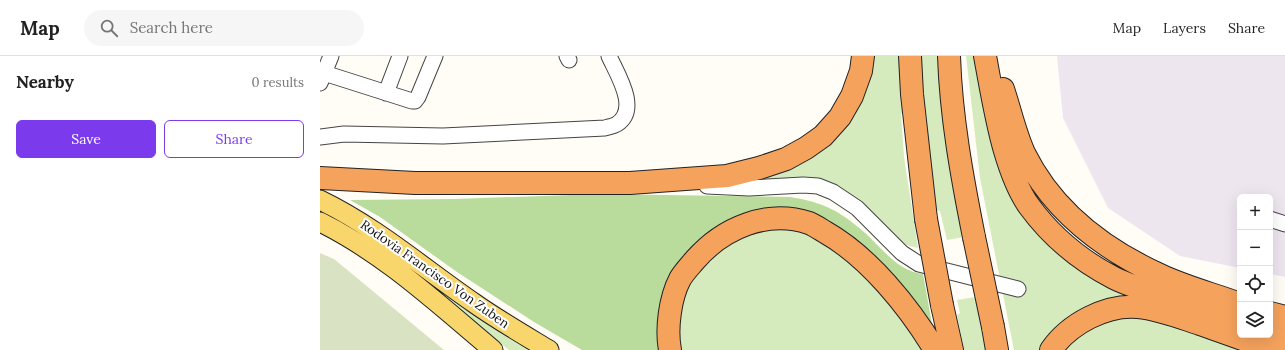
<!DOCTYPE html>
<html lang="en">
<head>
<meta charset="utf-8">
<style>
	body { margin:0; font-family:Lora,serif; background:#f6f6f6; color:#222 }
	.controls { position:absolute; right:12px; bottom:12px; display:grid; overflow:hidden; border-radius:6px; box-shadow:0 4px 16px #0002 }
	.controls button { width:36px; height:36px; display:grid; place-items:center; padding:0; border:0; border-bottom:1px solid #e0e0e0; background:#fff; color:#222; font:20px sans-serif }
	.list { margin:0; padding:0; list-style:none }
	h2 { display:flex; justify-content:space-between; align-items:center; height:52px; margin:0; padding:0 16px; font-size:17px }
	h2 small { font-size:13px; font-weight:400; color:#767676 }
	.actions { display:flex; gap:8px; padding:12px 16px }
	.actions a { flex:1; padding:9px 0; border:1px solid #7c3aed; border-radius:6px; text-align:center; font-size:14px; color:#7c3aed }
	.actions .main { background:#7c3aed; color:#fff }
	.icon { flex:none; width:22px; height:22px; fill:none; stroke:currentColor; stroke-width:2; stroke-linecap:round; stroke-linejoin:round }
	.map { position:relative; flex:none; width:965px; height:294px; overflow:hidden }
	header { display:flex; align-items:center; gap:24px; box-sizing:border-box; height:56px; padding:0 20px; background:#fff; border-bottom:1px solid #e0e0e0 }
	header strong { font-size:19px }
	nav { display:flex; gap:22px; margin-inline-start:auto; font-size:14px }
	.search { width:280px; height:36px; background:#f6f6f6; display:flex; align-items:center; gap:10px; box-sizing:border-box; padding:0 14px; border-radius:22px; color:#767676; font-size:15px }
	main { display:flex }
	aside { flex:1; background:#fff }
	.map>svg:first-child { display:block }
	.industrial { fill:#eee6ef }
	.green { fill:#d5ebbd }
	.forest { fill:#b9dc9c }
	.cemetery { fill:#d9e3c4 }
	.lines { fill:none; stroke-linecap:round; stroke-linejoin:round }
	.minor-casing { stroke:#444; stroke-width:17 }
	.major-casing { stroke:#222; stroke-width:21 }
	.highway-casing { stroke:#222; stroke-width:24 }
	.minor { stroke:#fff; stroke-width:15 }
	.major { stroke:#f9d66b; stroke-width:19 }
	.highway { stroke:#f5a25d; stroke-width:22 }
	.highway-bridge-casing { stroke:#222; stroke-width:24; stroke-linecap:butt }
	.highway-bridge { stroke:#f5a25d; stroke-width:22 }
	.labels { text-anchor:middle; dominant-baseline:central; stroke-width:4; stroke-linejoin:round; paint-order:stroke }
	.street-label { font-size:13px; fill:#111; stroke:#fff }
</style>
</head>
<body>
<header>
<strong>Map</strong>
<div class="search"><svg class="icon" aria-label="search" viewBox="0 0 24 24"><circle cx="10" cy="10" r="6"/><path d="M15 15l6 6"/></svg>Search here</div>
<nav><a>Map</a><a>Layers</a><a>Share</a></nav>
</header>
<main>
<aside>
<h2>Nearby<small>0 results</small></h2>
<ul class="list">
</ul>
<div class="actions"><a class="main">Save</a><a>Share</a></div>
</aside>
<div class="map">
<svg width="965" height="294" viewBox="0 0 965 294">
	<rect width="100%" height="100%" fill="#fffdf5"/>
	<path class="industrial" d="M737,0H965V221L950,218V141H920V212L860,200L788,152L743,62Z"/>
	<path class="green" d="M550,0H582L585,54L581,58L584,101L598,192L589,190L580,186L523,134L419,126L472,110Z
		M600,0H621L644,181L627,184L620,155L616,154L610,115Z
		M646,0H660L694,135L822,241L724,294H694L660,122Z
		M462,170L496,178L548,217L607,294H357L356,271L364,232L407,183Z
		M94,214L211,294H189L93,216Z
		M655,241L659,262L662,261L669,294H644L637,259L640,257L637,244Z
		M810,260L843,265L920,294H742L772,270Z"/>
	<path class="forest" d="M279,138L470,141C502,146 519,154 544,176C562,192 577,215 603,218L612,268L592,244L494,160L375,191L339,294H262L214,266L137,216L60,161L30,144L134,143Z"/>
	<path class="cemetery" d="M0,197L14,203L124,294H0Z"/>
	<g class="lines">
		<g class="minor-casing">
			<path id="minor" d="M247,0L249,4
				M4,17L92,45H95L98,41L115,0
				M0,27L11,0
				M66,37L80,0
				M0,81L24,78L123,80L285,72C288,71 294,70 297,68C320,53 297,18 289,0
				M387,130L429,132L483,129L498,130L513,136L537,152L582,197L599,208L698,233
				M950,163L965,168"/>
		</g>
		<g class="major-casing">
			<path id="major" d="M0,144C56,171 103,212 154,247C178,264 204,279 229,294
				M0,166C65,198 118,248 173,294"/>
		</g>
		<g class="highway-casing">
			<path id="highway" d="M590,0L592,38L606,163
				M629,0C631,61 642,121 654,181
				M665,0C671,32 676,64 685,95C690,112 699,136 709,150C731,180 761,205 794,222C810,230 828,235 845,240C870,248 895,257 920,265
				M683,33C690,54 695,77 704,97C732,154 783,193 840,219C865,231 893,238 920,248
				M0,122L95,127H310L407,120L439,112L466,103L486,92L503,80L520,61L532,40L541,15L543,0
				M622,249L632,294
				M950,257L965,261
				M673,271L677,294
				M950,275L965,279
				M350,294C346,273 350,242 360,223C364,216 370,210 375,204C403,172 447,153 489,167C494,169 500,173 505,176C549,201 589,251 615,294
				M731,294C749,268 786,248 818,251C839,253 859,261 880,268C905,277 930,286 955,294"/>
		</g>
		<use href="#minor" class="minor"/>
		<use href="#major" class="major"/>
		<use href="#highway" class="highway"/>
		<g class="highway-bridge-casing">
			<path id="highway-bridge" d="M606,163L622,249
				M654,181L673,271"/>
		</g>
		<use href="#highway-bridge" class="highway-bridge"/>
	</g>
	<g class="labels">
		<g class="street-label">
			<text transform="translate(115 218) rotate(35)">Rodovia Francisco Von Zuben</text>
		</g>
	</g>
</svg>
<div class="controls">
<button>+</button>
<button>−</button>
<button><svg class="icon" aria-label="locate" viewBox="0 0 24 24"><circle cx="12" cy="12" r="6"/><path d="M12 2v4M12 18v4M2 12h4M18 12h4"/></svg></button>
<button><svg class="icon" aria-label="layers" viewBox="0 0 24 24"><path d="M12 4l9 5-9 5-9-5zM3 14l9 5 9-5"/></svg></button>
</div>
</div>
</main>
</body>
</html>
